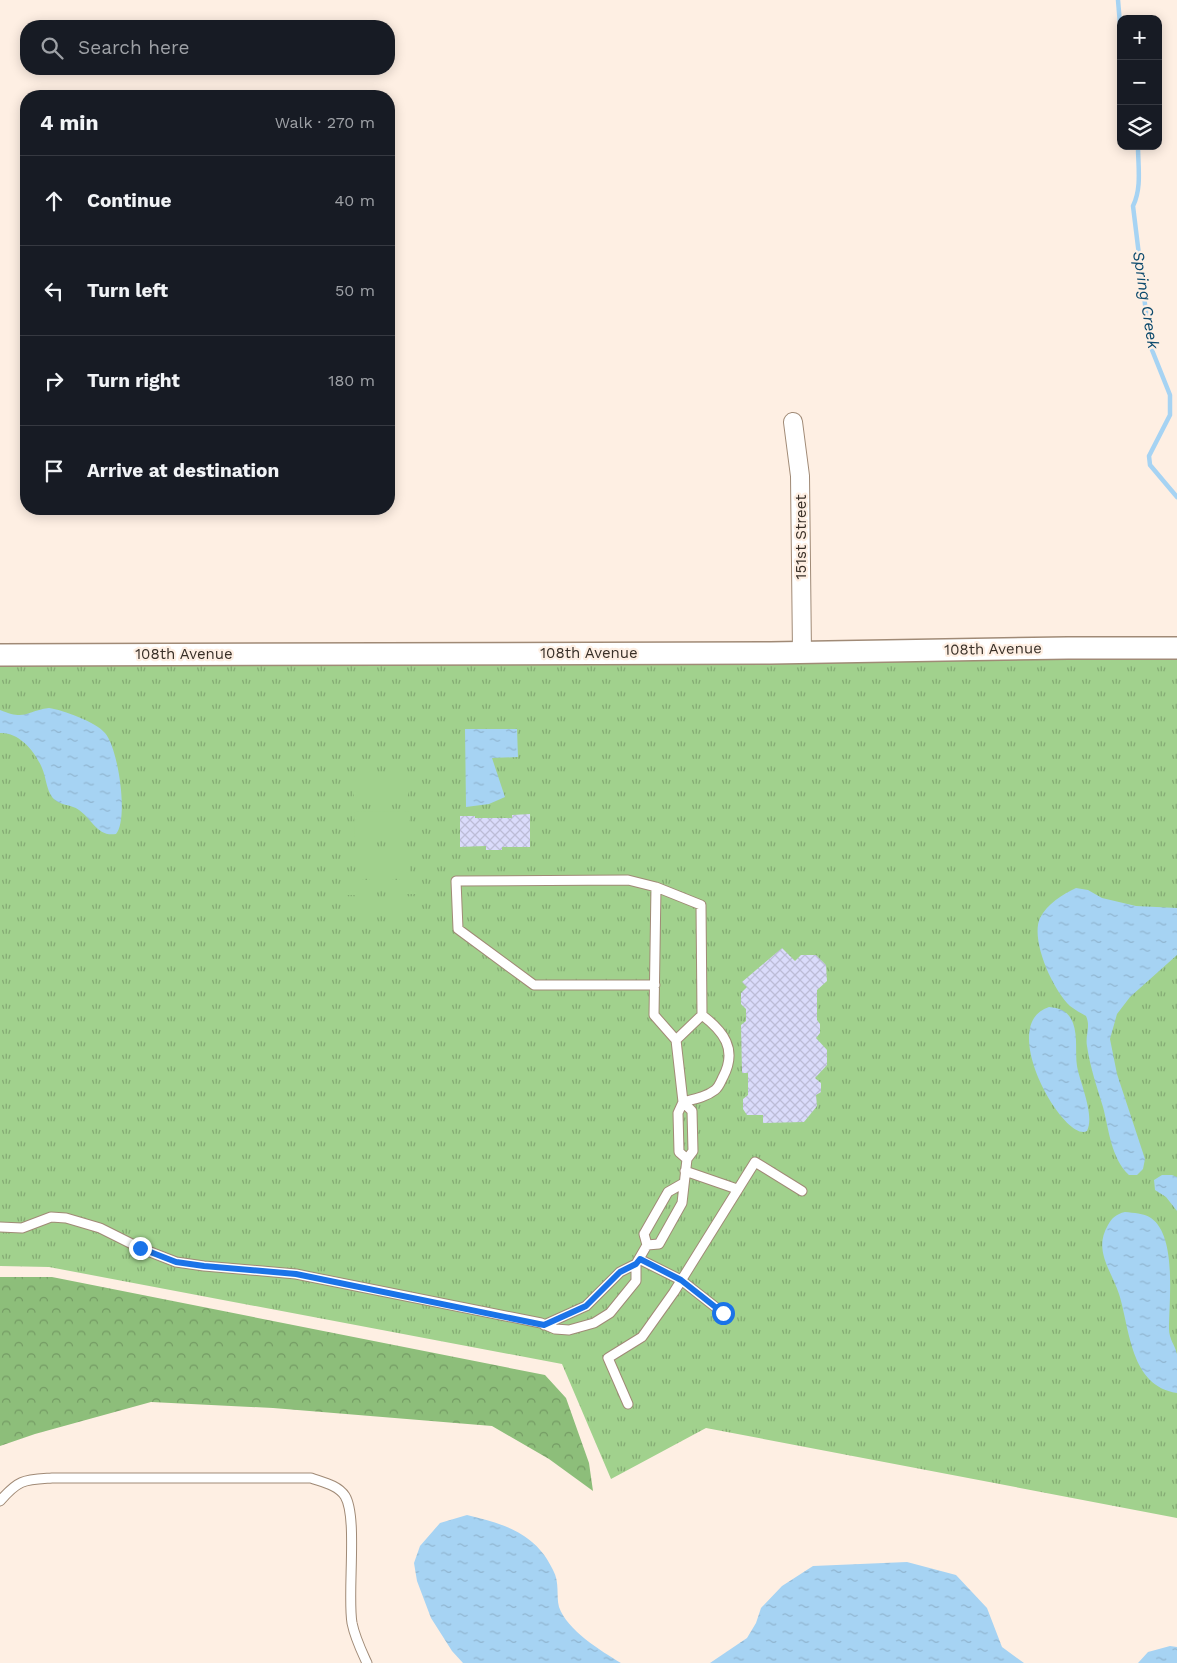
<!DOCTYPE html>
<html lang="en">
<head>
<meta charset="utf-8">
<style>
	body { margin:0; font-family:"Work Sans",sans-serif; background:#20242c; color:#f1f3f6 }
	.controls { position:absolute; right:15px; top:15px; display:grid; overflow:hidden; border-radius:10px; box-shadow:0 2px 12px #0003 }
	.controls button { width:45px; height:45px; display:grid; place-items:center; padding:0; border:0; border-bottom:1px solid #363941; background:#171b24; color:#f1f3f6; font:25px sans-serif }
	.stop { position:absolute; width:15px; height:15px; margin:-11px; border:4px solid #1a73e8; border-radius:50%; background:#fff }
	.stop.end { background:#1a73e8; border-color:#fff; box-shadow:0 1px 5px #0008 }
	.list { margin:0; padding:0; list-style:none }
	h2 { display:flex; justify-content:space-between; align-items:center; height:65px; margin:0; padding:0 20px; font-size:21px }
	h2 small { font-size:16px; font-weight:400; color:#9ea1a6 }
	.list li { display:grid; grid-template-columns:32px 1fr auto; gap:15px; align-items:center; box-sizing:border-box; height:90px; padding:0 20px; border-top:1px solid #363941 }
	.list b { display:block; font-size:19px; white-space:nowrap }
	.list em { font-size:16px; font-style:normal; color:#9ea1a6 }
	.icon { flex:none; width:28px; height:28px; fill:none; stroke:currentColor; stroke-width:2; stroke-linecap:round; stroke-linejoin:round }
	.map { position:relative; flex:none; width:1177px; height:1663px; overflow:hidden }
	.search { position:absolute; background:#171b24; box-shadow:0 2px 12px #0003; left:20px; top:20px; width:375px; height:55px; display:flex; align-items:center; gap:12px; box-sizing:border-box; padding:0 18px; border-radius:20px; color:#9ea1a6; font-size:19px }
	.panel { position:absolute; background:#171b24; box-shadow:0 2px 12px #0003; left:20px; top:90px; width:375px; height:425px; border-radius:20px }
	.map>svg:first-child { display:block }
	.grass { fill:url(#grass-tufts) }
	.forest { fill:url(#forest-crowns) }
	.garden { fill:#a1d18d }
	.water { fill:url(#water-ripples) }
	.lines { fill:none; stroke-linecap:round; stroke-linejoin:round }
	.stream { stroke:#a6d3f3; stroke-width:4.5 }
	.building { fill:url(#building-cross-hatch) }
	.service-casing { stroke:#a08a76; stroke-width:11 }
	.minor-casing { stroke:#a08a76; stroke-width:20 }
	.tertiary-casing { stroke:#a08a76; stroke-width:24 }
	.service { stroke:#fff; stroke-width:9 }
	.minor { stroke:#fff; stroke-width:18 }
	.tertiary { stroke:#fff; stroke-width:21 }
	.route { stroke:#1a73e8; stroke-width:6 }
	.labels { text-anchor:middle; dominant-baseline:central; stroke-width:4.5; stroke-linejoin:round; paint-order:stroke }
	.street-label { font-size:15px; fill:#393028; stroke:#feefe3 }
	.water-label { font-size:16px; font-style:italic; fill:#0d4a6d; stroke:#feefe3 }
</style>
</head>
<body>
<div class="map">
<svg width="1177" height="1663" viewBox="0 0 1177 1663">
	<defs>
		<pattern id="grass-tufts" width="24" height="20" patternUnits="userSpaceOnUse" patternTransform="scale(1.25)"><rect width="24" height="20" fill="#a1d18d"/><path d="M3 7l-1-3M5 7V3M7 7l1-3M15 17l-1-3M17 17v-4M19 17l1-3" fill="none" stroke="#84aa73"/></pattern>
		<pattern id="forest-crowns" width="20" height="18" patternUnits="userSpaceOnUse" patternTransform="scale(1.25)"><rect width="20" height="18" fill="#8dbe7a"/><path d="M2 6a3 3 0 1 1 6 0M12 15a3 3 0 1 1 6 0" fill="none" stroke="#749b64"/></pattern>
		<pattern id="water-ripples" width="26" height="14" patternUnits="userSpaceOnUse" patternTransform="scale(1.25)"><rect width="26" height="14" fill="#a6d3f3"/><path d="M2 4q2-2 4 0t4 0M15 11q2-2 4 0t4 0" fill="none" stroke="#90b5d0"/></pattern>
		<pattern id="building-cross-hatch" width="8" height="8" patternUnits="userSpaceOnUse" patternTransform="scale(1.25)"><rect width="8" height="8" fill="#dadbfb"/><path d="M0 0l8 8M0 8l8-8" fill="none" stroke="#bcbcd7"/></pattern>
	</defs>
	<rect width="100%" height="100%" fill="#feefe3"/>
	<path class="grass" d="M1177,658V1518L706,1428L611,1479L562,1364L49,1267L0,1266V663Z"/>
	<path class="forest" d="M0,1277H52L545,1375L566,1398L589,1463L593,1491L549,1459L492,1426L273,1408L151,1402L35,1434L0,1446Z"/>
	<path class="garden" d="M354,775H408V800H354Z
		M409,811V837H355L354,812Z
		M356,848H410V873H356Z
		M347,880H377V895H347Z
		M389,880H419V894H389Z
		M347,901H378V916H347Z
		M389,901H420V915H389Z"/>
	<path class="water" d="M49,708C63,710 96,722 105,733C118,747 129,819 116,834C97,837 92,819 79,810C71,804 59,806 52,797C46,788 46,777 42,768C35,751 19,732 0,733V710C26,721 26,711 49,708Z
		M465,729H517L518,757L492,758L505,797L489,804L466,807Z
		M1076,888L1088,890L1102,898L1136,906L1177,908V955L1130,997L1117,1014L1110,1039L1117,1074L1145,1159L1143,1169L1137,1175H1129C1111,1158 1109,1130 1103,1107C1097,1087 1090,1067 1087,1046C1085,1035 1091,1027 1086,1016C1081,1013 1075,1010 1070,1006C1053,990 1030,940 1040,918C1047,904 1063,894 1076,888Z
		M1049,1007C1061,1008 1069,1012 1073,1023C1078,1037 1075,1052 1077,1066C1080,1083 1095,1115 1087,1131C1065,1144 995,1024 1049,1007Z
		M1162,1175H1172L1177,1177V1211L1166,1197L1155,1190L1154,1180Z
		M1125,1212C1134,1213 1143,1213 1151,1218C1177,1236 1169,1300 1169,1329C1169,1339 1175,1345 1177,1354C1177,1366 1177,1381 1177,1393C1130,1386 1130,1329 1119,1294C1111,1270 1093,1250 1108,1225C1112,1218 1116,1214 1125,1212Z
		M467,1515C504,1524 536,1533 553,1570C560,1583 556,1595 559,1607C567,1630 601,1651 621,1663H463L452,1651L431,1618L417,1581L414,1563L420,1546L440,1523Z
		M907,1562L956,1575L987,1608L1002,1647L1024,1663H710L747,1638L756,1623L761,1608L782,1586L813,1566Z
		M1170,1646L1177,1647V1663H1138L1148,1652Z"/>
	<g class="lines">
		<path class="stream" d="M1118,0L1121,36
			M1138,146C1138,166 1142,188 1133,206L1150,345L1170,395V415L1149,456L1150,465L1177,497"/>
	</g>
	<path class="building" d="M530,814V847H502V850H486V846L460,847V816H475V818H512V815Z
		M782,948L795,961L801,955H816L826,965L827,981L817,990V1020L820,1024V1033L816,1038L827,1050V1065L815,1078L821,1083V1092L816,1095L817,1106L804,1122L763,1123V1115H747L743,1109V1099L748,1095V1073H742L741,1025L746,1021V1009L741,1004V993L747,987L742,982Z"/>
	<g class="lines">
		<g class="service-casing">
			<path id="service" d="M656,887L701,905L702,1015L676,1040
				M655,985H534L458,929L456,881L628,880L656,887L654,1015L676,1040L683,1102L678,1113L679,1152L687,1159
				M683,1102C695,1099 706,1097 715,1090C719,1087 721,1081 723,1077C738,1049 723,1031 702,1015
				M685,1171L737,1189
				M0,1227L22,1228L51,1217L66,1218L100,1228L140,1248L176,1262L204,1266L296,1274L541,1323L555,1329L569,1330L594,1323L610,1313L636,1281V1264L647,1245L644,1234L668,1192L682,1184
				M647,1245L659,1244L682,1203L687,1159L693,1151L692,1111L683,1102
				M639,1259L681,1280L723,1313
				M544,1325L586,1306L620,1272L636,1264
				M628,1404L608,1358L642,1337L674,1292L755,1162L802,1191
				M0,1501C19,1479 24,1480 52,1478H311C322,1482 338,1485 345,1496C358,1517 347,1594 352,1623C355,1638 361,1650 367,1663"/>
		</g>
		<g class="minor-casing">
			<path id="minor" d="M793,422L800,476L802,653"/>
		</g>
		<g class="tertiary-casing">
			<path id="tertiary" d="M0,655L770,653L1068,648H1177"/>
		</g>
		<use href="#service" class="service"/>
		<use href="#minor" class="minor"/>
		<use href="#tertiary" class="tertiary"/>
	</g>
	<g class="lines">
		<path class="route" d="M140,1248L176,1262L204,1266L296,1274L544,1325L586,1306L620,1272L636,1264L640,1259L681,1280L723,1313"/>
	</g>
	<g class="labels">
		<g class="street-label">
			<text transform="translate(801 537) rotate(-90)">151st Street</text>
			<text transform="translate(993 649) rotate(-1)">108th Avenue</text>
			<text x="589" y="653">108th Avenue</text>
			<text x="184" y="654">108th Avenue</text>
		</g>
		<g class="water-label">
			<text transform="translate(1146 300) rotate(81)">Spring Creek</text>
		</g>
	</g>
</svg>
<div class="controls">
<button>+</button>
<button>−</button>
<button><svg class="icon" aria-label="layers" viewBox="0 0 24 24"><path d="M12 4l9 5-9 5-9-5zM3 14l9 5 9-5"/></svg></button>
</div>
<div class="stop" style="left:723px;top:1313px"></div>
<div class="stop end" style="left:140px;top:1248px"></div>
<div class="search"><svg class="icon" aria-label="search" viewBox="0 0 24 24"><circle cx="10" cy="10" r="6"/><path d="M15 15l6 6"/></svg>Search here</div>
<section class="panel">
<h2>4 min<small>Walk · 270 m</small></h2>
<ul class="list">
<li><svg class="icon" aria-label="ahead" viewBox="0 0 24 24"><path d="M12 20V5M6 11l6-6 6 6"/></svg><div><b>Continue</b></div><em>40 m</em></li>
<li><svg class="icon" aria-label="left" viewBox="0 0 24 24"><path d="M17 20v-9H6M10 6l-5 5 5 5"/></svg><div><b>Turn left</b></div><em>50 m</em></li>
<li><svg class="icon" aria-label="right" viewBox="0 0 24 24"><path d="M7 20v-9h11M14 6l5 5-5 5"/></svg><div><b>Turn right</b></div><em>180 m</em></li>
<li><svg class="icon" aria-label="arrive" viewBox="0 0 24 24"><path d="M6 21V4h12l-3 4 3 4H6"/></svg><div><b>Arrive at destination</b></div></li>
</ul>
</section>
</div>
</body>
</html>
